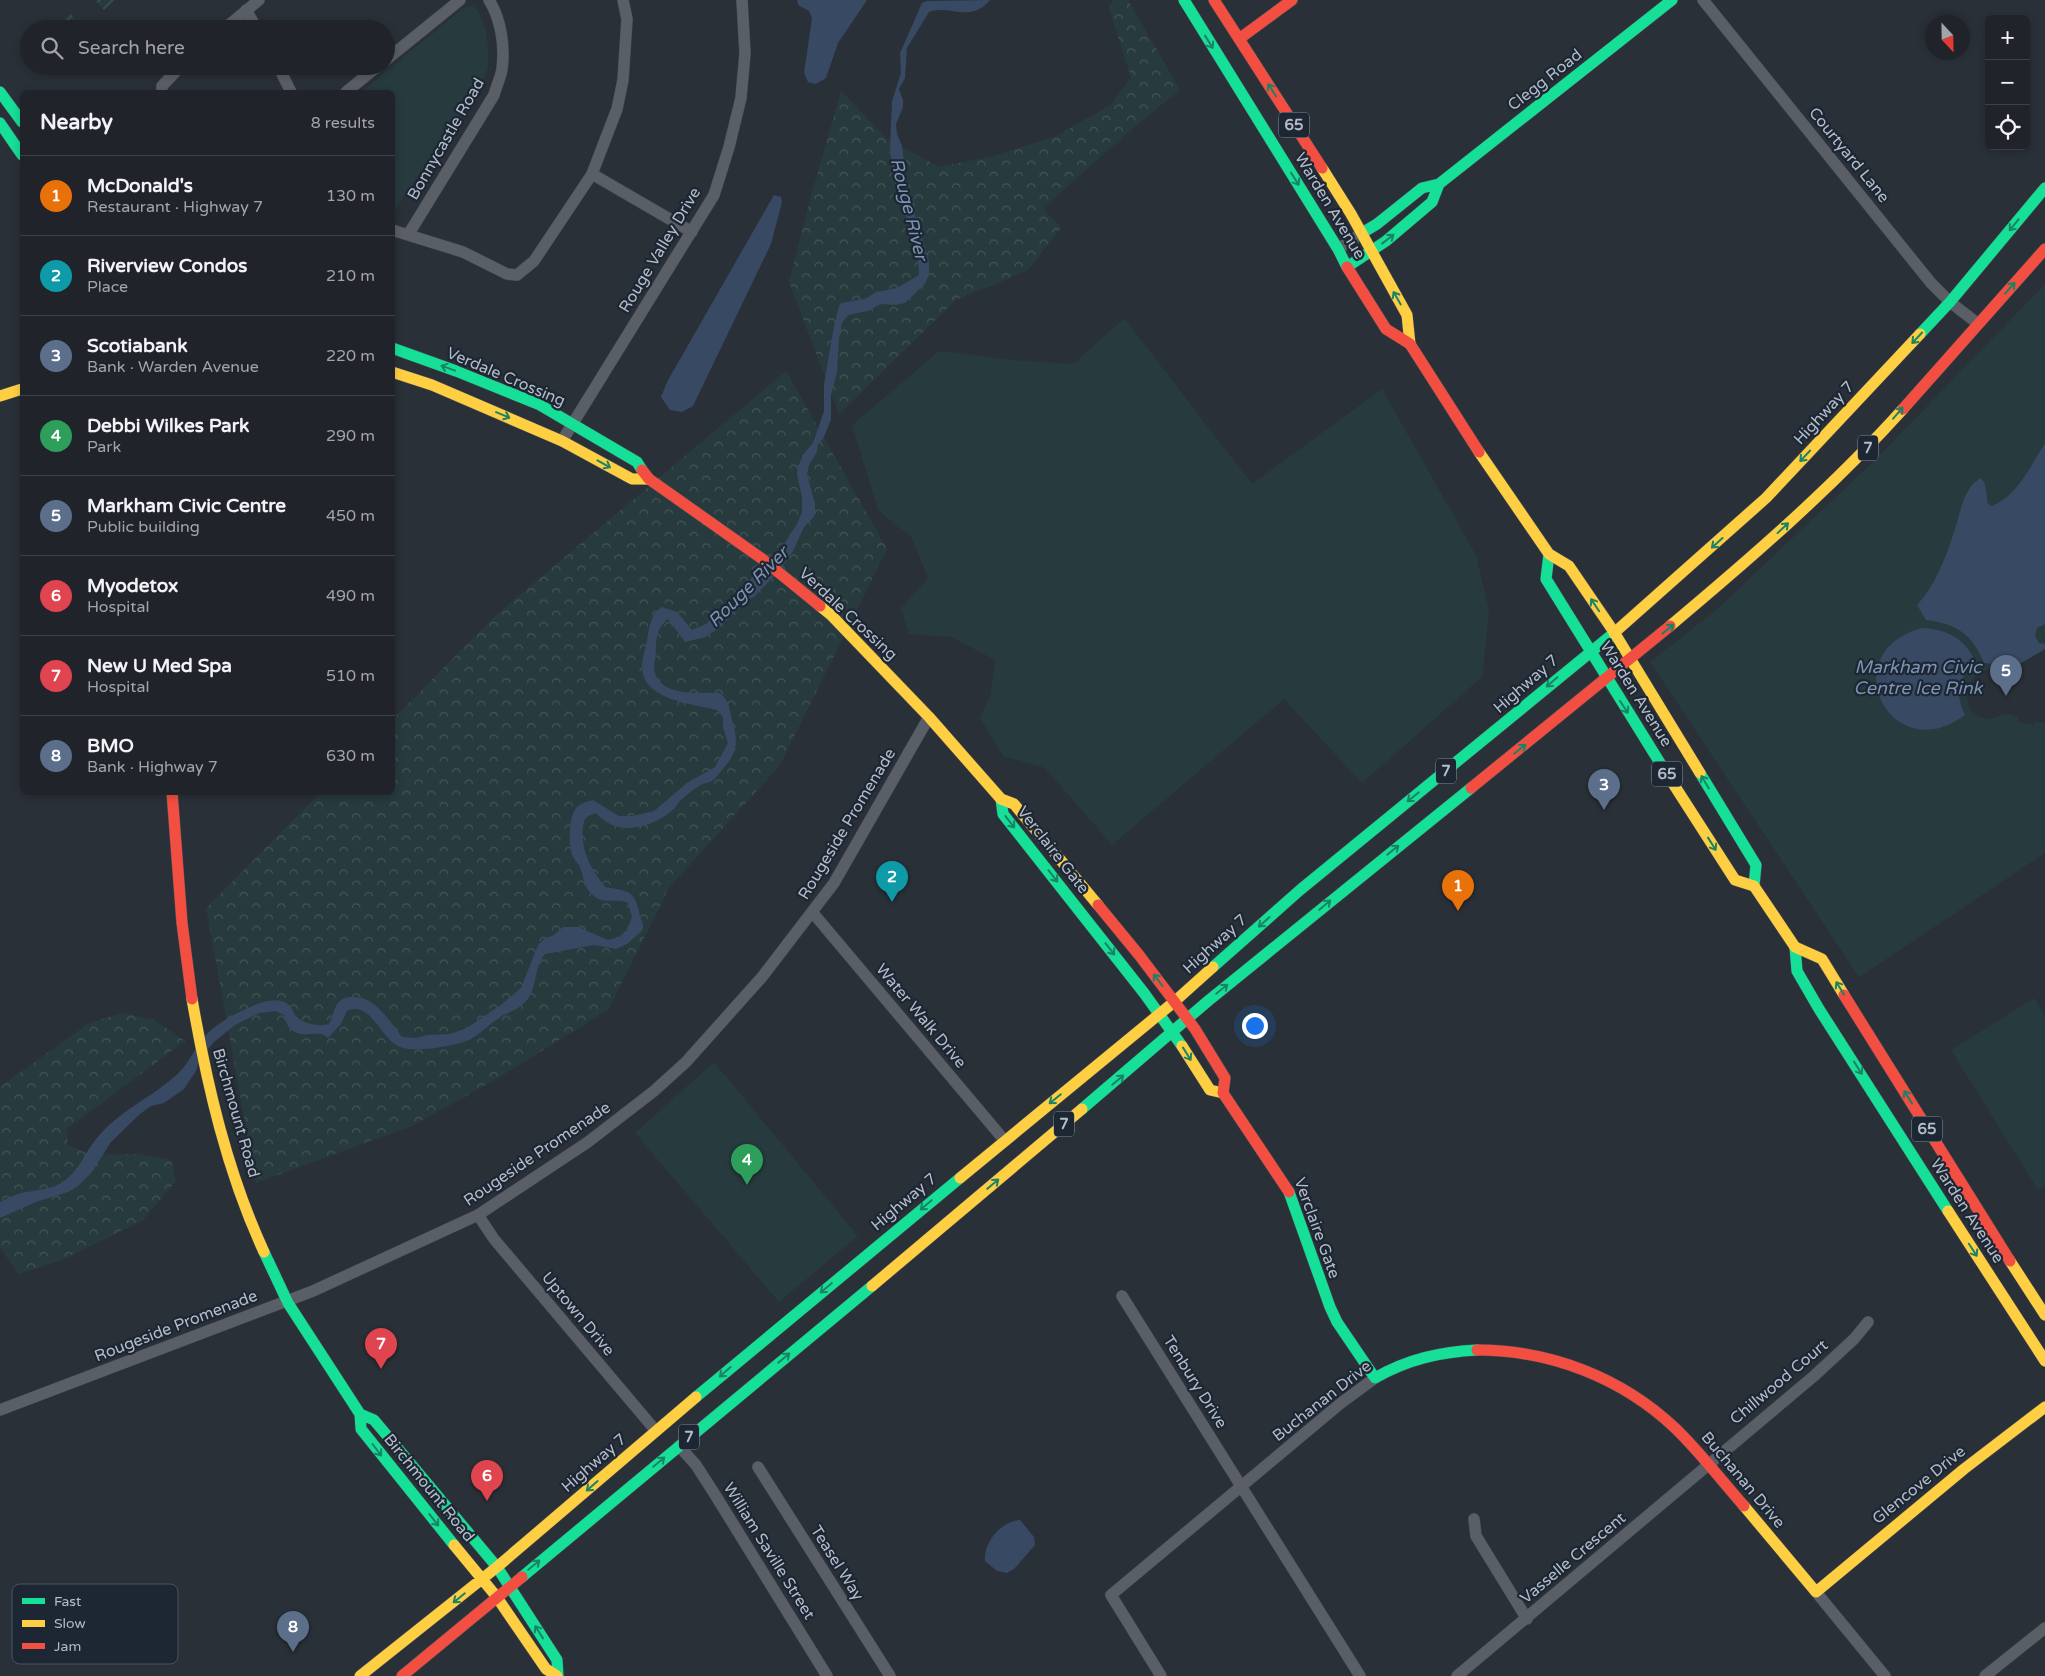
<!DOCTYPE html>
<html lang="en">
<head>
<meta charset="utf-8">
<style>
	body { margin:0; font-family:"Varela Round",sans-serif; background:#282c32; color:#f1f3f6 }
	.controls { position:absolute; right:15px; top:15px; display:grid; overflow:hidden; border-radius:8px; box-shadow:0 2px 8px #0003 }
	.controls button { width:45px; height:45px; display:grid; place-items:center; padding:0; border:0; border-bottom:1px solid #3d4147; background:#20242a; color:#f1f3f6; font:25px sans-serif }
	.compass { position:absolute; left:1925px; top:15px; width:45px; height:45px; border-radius:50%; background:#20242a; box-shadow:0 2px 8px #0003; rotate:158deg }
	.you { position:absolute; left:1254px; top:1025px; width:18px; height:18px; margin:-12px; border:4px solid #fff; border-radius:50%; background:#1a73e8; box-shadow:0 0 0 8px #1a73e833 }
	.badge { display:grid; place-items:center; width:32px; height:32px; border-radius:50%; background:#8bbbb9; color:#fff; font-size:16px; font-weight:700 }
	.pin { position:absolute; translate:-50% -41px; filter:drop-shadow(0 1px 2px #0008) }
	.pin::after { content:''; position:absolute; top:26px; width:18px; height:15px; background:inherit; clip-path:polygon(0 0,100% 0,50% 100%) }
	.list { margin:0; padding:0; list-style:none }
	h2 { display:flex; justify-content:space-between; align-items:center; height:65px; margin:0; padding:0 20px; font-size:21px }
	h2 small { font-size:16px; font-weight:400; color:#a2a4a8 }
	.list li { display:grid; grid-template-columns:32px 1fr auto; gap:15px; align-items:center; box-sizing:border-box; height:80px; padding:0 20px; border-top:1px solid #3d4147 }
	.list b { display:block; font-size:19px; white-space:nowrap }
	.list p { margin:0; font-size:16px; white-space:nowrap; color:#a2a4a8 }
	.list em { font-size:16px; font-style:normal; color:#a2a4a8 }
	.icon { flex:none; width:28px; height:28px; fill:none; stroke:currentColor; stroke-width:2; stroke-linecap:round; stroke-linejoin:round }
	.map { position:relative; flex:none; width:2045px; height:1676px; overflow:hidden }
	.search { position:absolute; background:#20242a; box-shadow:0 2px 8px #0003; left:20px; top:20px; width:375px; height:55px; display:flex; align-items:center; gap:12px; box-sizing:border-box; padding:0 18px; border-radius:28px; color:#a2a4a8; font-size:19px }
	.panel { position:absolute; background:#20242a; box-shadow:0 2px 8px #0003; left:20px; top:90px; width:375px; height:705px; border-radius:8px }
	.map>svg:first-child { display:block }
	.green { fill:#273a3e }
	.forest { fill:url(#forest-crowns) }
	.garden { fill:url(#garden-furrows) }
	.water { fill:#384963 }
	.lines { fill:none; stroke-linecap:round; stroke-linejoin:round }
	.street-casing { stroke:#484c53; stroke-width:12 }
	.fast-casing { stroke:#484c53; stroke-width:12 }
	.slow-casing { stroke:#484c53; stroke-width:12 }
	.jam-casing { stroke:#484c53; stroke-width:12 }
	.street { stroke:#5a5e66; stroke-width:11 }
	.fast { stroke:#16e098; stroke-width:11 }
	.slow { stroke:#ffcf43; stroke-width:11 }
	.jam { stroke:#f24e42; stroke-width:11 }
	.oneway { stroke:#1a8366 }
	.labels { text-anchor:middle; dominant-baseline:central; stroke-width:4.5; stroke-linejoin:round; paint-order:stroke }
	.shield { fill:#1d2633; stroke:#878f9c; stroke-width:1 }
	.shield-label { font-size:15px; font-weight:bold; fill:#b4bcc9 }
	.street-label { font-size:16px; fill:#b4bcc9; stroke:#1d2633 }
	.water-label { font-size:18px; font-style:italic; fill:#7c92b1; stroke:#1d2633 }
	.key { fill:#1d2633; stroke:#4a5360; stroke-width:1 }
	.key-label { font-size:14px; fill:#b4bcc9 }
</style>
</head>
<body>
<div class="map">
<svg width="2045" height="1676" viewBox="0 0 2045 1676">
	<defs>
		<pattern id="forest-crowns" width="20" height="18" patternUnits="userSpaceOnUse" patternTransform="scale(1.25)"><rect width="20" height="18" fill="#273a3e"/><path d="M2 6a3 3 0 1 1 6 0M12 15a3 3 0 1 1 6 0" fill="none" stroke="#445559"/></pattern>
		<pattern id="garden-furrows" width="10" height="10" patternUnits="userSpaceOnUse" patternTransform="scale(1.25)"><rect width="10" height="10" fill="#273a3e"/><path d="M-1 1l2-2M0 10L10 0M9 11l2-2" fill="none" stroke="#445559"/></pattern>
	</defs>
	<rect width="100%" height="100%" fill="#2a3038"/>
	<path class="green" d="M473,6C486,16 490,50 488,66C487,73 482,81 479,88L393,212L392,92H361L465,7Z
		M2045,284V648L2007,671C1967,658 1955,705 1980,717C1992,722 1997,715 2006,714C2010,714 2015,716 2018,717V722L2034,725L2036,721L2045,723V853L1859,977L1650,662L1716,610L1873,462Z
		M1124,318L1252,484L1382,389L1476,555L1489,610L1482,677L1362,783L1284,699L1112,845L1045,768L1003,756L980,718L991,694L995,660L951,637L909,634L901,608L928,578L912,538L878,510L852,425L939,351L1013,360L1073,364Z
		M2034,998L2045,1016V1186L2038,1190L1951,1050Z
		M714,1062L858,1236L779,1302L635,1133Z"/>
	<path class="forest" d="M1112,0H1128L1180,90L1139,123L1043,208L1061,228L1028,270L956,300L839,414L789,282L810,200L841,91L886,138L939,167L994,156L1056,136L1111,105L1131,77L1109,9Z
		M786,371L887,549L780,765L669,888L608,1010L493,1081L414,1125L256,1183L206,908L320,793L392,792L393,719L496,615Z
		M122,1013L155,1020L185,1041L67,1129L68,1145L91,1155L140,1154L171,1160L176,1181L143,1220L62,1260L19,1274L0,1248V1087L89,1023Z"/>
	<path class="garden" d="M95,0H115L104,10Z
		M70,13L83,27L81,29H64L59,23Z"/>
	<path class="water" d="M797,0H867L838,43L826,78L816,84L808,82L804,73L812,18L809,11L798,5Z
		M990,0C970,24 951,4 929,12L907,48L905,78L899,89L903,100V107L896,124L897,134L902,146L907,186L915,205V215L929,262V273L925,284L905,303L896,305L881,304L868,311L848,315L842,323L839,339L837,372L831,395V420L823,439L818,444L817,452L809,465L807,475L815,503V512L814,517L804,527L793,551L780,570L754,597L746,601L720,627L706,637L685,642L668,619C658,627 656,636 656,649C656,658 652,667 656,676C666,697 701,692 720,693C731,702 729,711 733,723C739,745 736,755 721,771C718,775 714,780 710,782C708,783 705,783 703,784C696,787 687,795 681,800C678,802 677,806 674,809C653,828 617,838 596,813L588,816L584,821C579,848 589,866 605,887C629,891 635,890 640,916C641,922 645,924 642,931L627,944L616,949L594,945L545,954C532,970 539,992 522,1005C515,1011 505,1013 499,1018C489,1024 482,1033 471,1039C457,1046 415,1053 400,1047C381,1040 371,1000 347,1011L341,1024L328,1038C318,1027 300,1043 288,1026C286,1023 286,1019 284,1015L276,1011L259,1013L235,1025L214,1042L200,1058L196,1071L184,1089L164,1103L151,1106L140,1114L111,1142L92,1172L78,1186L68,1192L36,1202L0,1218V1202C7,1199 14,1195 21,1193C35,1190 52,1190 64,1181C79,1171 85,1152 96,1139C119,1111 147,1100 173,1078C190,1064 192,1051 205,1036C215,1025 232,1015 246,1009C258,1003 277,995 289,1005C293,1008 293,1014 297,1017C304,1024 320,1027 329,1024C332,1018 334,1008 338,1003C342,998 347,997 352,997C375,995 389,1021 402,1037L416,1038L427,1035L450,1034L467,1028L502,1004L521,988L538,945L544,939L554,935L563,927H578L608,940L619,937L627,930L632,917L628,903C618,898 604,904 595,897C583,888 584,878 580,867C578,863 575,861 573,857C568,846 568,814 578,806C582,803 588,801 593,800L619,816H633L654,811L687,783L715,767L728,743L723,727V716L717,710C693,704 642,700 642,667C642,659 645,649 647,641C649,629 650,614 662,607L677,612L692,630L706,624L734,599L755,574L775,558L797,524L802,512V497L797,475L798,466L806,451L813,443L824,411V384L834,326L839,306L841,303L865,299L876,292L897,288L919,275L918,257L914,247L913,233L906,217L894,180L890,150L892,101L901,73L900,53L922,3L927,1Z
		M774,195L781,197L782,202L771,244L693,406L682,412L670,410L661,397L667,382Z
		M2045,443V624L2037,628L2035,636L2039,643L2045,644V649L2011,669L2003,665L1984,663C1972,634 1957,624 1926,620L1917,605C1935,586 1946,557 1954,532C1960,515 1963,487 1981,478L1985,484L1988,504L1992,506C2018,495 2030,467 2045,443Z
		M1922,628C1947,629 1967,639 1976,664C1956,677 1955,695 1965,715C1890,771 1832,652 1922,628Z
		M1020,1520L1034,1537L1035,1545L1014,1569L1007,1573L997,1571L985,1561C984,1542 1000,1522 1020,1520Z"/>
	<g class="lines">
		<g class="street-casing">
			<path id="street" d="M1703,0L1931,283L1950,302L1977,323
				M246,10L257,29
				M224,29L259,0
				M386,60L460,0
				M278,66L291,92
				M162,92V86L181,66
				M346,92L378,66
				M592,174L692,232
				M392,230L463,252L507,274L517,275L534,261L592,174L617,109L623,80L627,19L623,0
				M408,235L494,95C496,87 501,77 502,69C505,46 501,19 489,0
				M1338,249L1362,233
				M562,441L714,195L729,147L741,98L745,53L742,0
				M813,913L1005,1141
				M478,1215L494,1239L656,1431
				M1122,1296L1360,1676
				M0,1410L313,1291L478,1215L588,1142L654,1091L686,1062L762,977L834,883L929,717
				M679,1446L696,1465L714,1493L827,1676
				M758,1467L890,1676
				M1474,1519L1476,1536L1527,1619
				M1816,1592L1885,1676
				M1161,1676L1111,1595L1341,1403L1375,1378
				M1457,1676L1814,1376L1854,1339L1868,1322
				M1985,1676L2045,1628"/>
		</g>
		<g class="fast-casing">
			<path id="fast" d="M1184,0L1338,249
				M0,92L22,122
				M0,123L22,155
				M1362,233L1377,224L1422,188L1439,184L1672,0
				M1338,249L1347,267L1386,241L1432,202L1439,184
				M1920,334L1950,302L2045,188
				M392,348L456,371L540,405L637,462L642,470
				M1549,554L1546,579L1665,771
				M1700,773L1756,865L1754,886
				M1001,799L1003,814L1144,993L1182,1046
				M1795,947L1797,971L1819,1009L1948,1211
				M1213,967L1300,890L1614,633
				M1082,1109L1208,1001L1471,788
				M1289,1192L1330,1307L1337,1322L1375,1378C1408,1359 1440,1352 1477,1350
				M264,1252L288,1303L360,1414L361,1429L454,1545
				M696,1397L960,1178
				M360,1414L374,1420L497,1567L557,1660L558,1676
				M522,1577L872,1286"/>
		</g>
		<g class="slow-casing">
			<path id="slow" d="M1322,168L1351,214L1407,315L1410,344
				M392,372L432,385L562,441L632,479H649
				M0,396L22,389
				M1479,452L1549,554L1569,566L1614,632L1700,773
				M820,606L831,615L929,717L1001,799L1014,804L1098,905
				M1670,626C1751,558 1832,488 1903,409
				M1614,633L1766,498L1920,334
				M1665,771L1735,880L1754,886L1795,947L1822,959L1844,995
				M192,999C207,1085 227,1172 264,1252
				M1182,1046L1210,1090L1223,1093
				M960,1178L1174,1002L1213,967
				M1948,1211L2045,1361
				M2010,1261L2045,1315
				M872,1286L1082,1109
				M1744,1506L1816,1592L1964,1469L2045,1407
				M454,1545L496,1596L546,1669L557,1676
				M360,1676L497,1567L696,1397"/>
		</g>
		<g class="jam-casing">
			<path id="jam" d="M1214,0L1322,168
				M1239,39L1292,0
				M1347,267L1386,329L1410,344L1479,452
				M1903,409L2045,249
				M642,470L649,479L761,558L820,606
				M1471,788L1670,626
				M172,792L182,923L192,999
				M1098,905L1139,955L1195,1029L1225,1078L1223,1093L1289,1192
				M1844,995L2010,1261
				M1477,1350C1551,1350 1622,1378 1675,1428C1700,1452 1721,1480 1744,1506
				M402,1676L522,1577"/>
		</g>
		<use href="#street" class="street"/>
		<use href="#fast" class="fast"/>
		<use href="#slow" class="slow"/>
		<use href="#jam" class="jam"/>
	</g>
	<defs><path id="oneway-shaft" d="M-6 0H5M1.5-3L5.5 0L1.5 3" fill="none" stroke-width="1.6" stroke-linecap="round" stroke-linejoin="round" transform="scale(1.25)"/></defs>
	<g class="oneway">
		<use href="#oneway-shaft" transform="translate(1209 42) rotate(58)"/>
		<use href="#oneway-shaft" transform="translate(1272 90) rotate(-123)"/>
		<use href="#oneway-shaft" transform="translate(1295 179) rotate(58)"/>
		<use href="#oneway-shaft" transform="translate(2014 225) rotate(129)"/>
		<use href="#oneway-shaft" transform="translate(1388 239) rotate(-38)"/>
		<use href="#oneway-shaft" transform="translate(2010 288) rotate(-48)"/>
		<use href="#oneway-shaft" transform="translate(1397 298) rotate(-120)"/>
		<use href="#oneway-shaft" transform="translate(1917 338) rotate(133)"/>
		<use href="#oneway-shaft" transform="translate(448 368) rotate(-160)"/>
		<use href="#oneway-shaft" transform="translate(1898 413) rotate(-49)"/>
		<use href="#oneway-shaft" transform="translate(503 415) rotate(23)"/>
		<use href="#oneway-shaft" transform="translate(1805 456) rotate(133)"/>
		<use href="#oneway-shaft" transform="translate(604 464) rotate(29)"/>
		<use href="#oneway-shaft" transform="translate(1783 528) rotate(-43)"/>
		<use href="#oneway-shaft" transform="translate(1717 543) rotate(138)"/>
		<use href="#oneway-shaft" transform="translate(1595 605) rotate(-124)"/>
		<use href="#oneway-shaft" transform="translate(1668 629) rotate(-40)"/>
		<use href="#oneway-shaft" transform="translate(1552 682) rotate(139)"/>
		<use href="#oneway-shaft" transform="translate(1624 707) rotate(57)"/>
		<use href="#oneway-shaft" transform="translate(1520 749) rotate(-39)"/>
		<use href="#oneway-shaft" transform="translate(1705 782) rotate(-121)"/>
		<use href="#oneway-shaft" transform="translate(1413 797) rotate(141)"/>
		<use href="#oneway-shaft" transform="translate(1010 822) rotate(52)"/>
		<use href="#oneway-shaft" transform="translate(1712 844) rotate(58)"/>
		<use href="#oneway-shaft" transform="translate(1393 850) rotate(-39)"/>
		<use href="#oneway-shaft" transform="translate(1053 876) rotate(52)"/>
		<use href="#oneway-shaft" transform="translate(1325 905) rotate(-40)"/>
		<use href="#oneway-shaft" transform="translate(1264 922) rotate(138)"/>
		<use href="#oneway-shaft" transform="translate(1110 949) rotate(52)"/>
		<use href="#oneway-shaft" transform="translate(1158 980) rotate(-127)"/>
		<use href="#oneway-shaft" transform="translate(1840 988) rotate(-122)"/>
		<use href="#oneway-shaft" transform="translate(1222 989) rotate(-39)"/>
		<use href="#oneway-shaft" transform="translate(1187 1054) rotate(58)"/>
		<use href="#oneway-shaft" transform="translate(1858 1068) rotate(58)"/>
		<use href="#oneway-shaft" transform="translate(1118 1080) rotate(-40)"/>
		<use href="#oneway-shaft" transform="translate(1908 1097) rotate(-122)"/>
		<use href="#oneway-shaft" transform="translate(1055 1099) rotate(141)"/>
		<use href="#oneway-shaft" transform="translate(993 1184) rotate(-40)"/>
		<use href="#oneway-shaft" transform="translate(926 1205) rotate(140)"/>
		<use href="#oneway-shaft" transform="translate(1973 1250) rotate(57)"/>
		<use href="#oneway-shaft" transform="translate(826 1288) rotate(140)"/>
		<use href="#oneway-shaft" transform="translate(784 1358) rotate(-40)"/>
		<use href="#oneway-shaft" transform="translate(725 1372) rotate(139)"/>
		<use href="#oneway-shaft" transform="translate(377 1450) rotate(53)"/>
		<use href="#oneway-shaft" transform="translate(659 1462) rotate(-40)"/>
		<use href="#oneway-shaft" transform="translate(592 1486) rotate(139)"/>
		<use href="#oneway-shaft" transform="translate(434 1520) rotate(52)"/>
		<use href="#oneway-shaft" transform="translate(534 1565) rotate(-40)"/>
		<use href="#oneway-shaft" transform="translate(459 1598) rotate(141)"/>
		<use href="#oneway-shaft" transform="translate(539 1632) rotate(-122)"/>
	</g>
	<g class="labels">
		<g class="shield">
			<rect x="1279" y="112.5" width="30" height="25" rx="4"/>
			<rect x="1858" y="435.5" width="20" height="25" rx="4"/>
			<rect x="1436" y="758.5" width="20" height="25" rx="4"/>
			<rect x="1652" y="761.5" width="30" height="25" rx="4"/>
			<rect x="1054" y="1111.5" width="20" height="25" rx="4"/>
			<rect x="1912" y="1116.5" width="30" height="25" rx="4"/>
			<rect x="679" y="1424.5" width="20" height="25" rx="4"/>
		</g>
		<g class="shield-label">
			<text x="1294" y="125">65</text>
			<text x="1868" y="448">7</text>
			<text x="1446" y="771">7</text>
			<text x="1667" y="774">65</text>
			<text x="1064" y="1124">7</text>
			<text x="1927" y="1129">65</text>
			<text x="689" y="1437">7</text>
		</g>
		<g class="street-label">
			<text transform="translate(1545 80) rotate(-38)">Clegg Road</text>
			<text transform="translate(446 139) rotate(-60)">Bonnycastle Road</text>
			<text transform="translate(1849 155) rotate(51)">Courtyard Lane</text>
			<text transform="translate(1330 206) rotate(59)">Warden Avenue</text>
			<text transform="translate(660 250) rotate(-59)">Rouge Valley Drive</text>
			<text transform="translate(506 377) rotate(23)">Verdale Crossing</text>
			<text transform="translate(1824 413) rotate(-47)">Highway 7</text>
			<text transform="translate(848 614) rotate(43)">Verdale Crossing</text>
			<text transform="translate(1526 684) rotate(-41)">Highway 7</text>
			<text transform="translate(1636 694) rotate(58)">Warden Avenue</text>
			<text transform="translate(847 824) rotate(-59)">Rougeside Promenade</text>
			<text transform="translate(1053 850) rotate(52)">Verclaire Gate</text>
			<text transform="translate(1215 944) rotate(-42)">Highway 7</text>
			<text transform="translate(921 1016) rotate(50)">Water Walk Drive</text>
			<text transform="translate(236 1113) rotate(74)">Birchmount Road</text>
			<text transform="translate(537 1154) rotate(-34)">Rougeside Promenade</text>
			<text transform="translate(904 1202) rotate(-40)">Highway 7</text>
			<text transform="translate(1967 1211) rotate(57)">Warden Avenue</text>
			<text transform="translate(1317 1228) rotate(70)">Verclaire Gate</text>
			<text transform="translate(578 1314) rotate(50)">Uptown Drive</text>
			<text transform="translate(176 1326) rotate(-21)">Rougeside Promenade</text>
			<text transform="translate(1195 1382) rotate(58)">Tenbury Drive</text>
			<text transform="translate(1779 1382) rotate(-40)">Chillwood Court</text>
			<text transform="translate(1322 1401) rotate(-38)">Buchanan Drive</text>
			<text transform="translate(594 1463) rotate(-41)">Highway 7</text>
			<text transform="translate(1743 1480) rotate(50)">Buchanan Drive</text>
			<text transform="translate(1919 1485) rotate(-39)">Glencove Drive</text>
			<text transform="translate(429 1488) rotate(51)">Birchmount Road</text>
			<text transform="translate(769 1551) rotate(58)">William Saville Street</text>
			<text transform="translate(1573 1558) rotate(-40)">Vasselle Crescent</text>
			<text transform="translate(837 1563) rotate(58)">Teasel Way</text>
		</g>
		<g class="water-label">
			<text transform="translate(909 209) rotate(76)">Rouge River</text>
			<text transform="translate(748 587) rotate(-45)">Rouge River</text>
			<text x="1918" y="667">Markham Civic<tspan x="1918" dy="21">Centre Ice Rink</tspan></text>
		</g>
	</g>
	<rect x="12" y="1584" width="166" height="80" rx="8" class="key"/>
	<rect x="22" y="1598" width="23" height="6" fill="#16e098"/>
	<rect x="22" y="1620" width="23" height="7" fill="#ffcf43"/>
	<rect x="22" y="1643" width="23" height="6" fill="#f24e42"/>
	<g class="key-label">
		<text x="54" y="1606">Fast</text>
		<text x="54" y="1628">Slow</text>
		<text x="54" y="1651">Jam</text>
	</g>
</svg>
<div class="controls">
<button>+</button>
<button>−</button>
<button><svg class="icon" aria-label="locate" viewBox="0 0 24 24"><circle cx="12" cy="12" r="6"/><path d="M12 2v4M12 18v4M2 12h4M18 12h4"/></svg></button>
</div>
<svg class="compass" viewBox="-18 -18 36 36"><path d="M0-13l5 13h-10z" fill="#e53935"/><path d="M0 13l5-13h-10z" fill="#a2a4a8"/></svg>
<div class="you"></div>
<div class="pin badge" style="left:1458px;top:911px;background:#e8710a">1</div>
<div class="pin badge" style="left:892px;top:902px;background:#0f9aa8">2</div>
<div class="pin badge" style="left:1604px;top:810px;background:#5c6f8a">3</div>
<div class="pin badge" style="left:747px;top:1185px;background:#2e9e5b">4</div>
<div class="pin badge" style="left:2006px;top:696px;background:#5c6f8a">5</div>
<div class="pin badge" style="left:487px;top:1501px;background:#e0444e">6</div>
<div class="pin badge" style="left:381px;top:1369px;background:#e0444e">7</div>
<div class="pin badge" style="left:293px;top:1652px;background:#5c6f8a">8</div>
<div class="search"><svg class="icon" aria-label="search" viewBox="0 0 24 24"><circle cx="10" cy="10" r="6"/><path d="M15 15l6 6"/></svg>Search here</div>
<section class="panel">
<h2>Nearby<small>8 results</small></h2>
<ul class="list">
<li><span class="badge" style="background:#e8710a">1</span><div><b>McDonald's</b><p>Restaurant · Highway 7</p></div><em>130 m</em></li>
<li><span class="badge" style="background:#0f9aa8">2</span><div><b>Riverview Condos</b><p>Place</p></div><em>210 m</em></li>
<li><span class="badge" style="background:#5c6f8a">3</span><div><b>Scotiabank</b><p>Bank · Warden Avenue</p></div><em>220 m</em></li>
<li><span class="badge" style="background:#2e9e5b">4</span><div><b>Debbi Wilkes Park</b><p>Park</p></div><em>290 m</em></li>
<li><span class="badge" style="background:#5c6f8a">5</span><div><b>Markham Civic Centre</b><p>Public building</p></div><em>450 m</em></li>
<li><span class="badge" style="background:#e0444e">6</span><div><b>Myodetox</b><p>Hospital</p></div><em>490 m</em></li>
<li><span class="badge" style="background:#e0444e">7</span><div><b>New U Med Spa</b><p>Hospital</p></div><em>510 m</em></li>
<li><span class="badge" style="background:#5c6f8a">8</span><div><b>BMO</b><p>Bank · Highway 7</p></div><em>630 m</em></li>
</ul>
</section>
</div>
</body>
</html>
